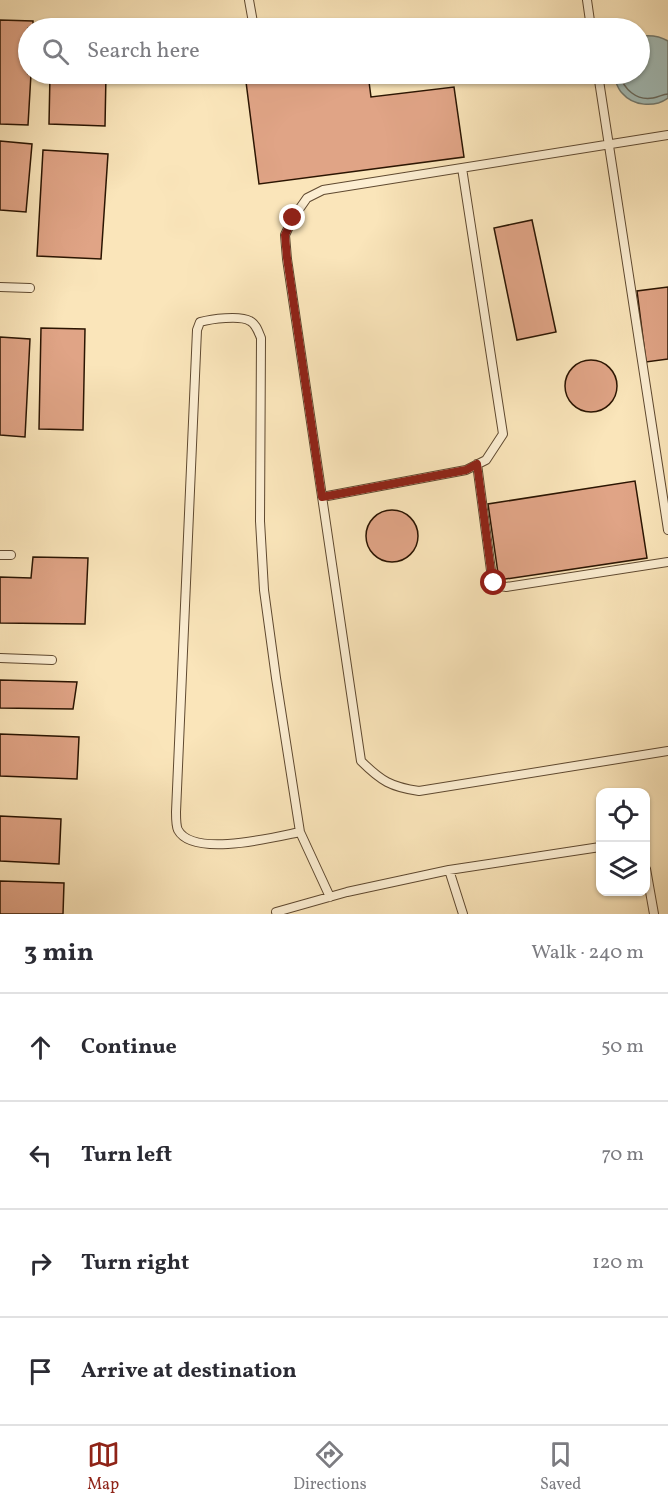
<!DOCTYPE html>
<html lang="en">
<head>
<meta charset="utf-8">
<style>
	body { margin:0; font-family:Vollkorn,serif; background:#f7f7f7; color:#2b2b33 }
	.controls { position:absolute; right:18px; bottom:18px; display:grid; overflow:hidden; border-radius:12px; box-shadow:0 2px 4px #0004 }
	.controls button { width:54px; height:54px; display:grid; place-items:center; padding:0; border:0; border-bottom:2px solid #e1e1e2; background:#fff; color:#2b2b33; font:30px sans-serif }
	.stop { position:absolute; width:18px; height:18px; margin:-14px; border:4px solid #8f2418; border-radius:50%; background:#fff }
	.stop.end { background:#8f2418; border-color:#fff; box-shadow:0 2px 6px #0008 }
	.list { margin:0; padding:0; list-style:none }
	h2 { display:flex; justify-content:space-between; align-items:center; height:78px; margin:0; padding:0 24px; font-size:26px }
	h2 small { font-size:20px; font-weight:400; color:#7c7c81 }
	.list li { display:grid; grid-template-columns:39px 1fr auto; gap:18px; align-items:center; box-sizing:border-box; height:108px; padding:0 24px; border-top:2px solid #e1e1e2 }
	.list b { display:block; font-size:22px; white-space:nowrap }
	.list em { font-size:20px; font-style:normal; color:#7c7c81 }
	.icon { flex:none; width:33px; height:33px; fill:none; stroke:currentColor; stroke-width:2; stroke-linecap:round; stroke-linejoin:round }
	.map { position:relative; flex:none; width:668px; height:914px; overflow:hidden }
	.search { position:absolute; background:#fff; box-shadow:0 2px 4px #0004; left:18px; right:18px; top:18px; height:66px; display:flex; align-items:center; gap:15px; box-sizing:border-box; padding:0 21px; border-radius:33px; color:#7c7c81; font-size:22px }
	.sheet { height:510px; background:#fff }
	nav { display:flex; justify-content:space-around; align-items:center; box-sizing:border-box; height:84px; border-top:2px solid #e1e1e2; background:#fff; font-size:16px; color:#7c7c81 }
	nav a { display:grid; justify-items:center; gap:3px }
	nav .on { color:#8f2418 }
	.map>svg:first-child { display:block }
	.water { fill:#a2bdb9; stroke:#727a70; stroke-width:1.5 }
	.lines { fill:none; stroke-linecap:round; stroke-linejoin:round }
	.shore { stroke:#66695e; stroke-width:1.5 }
	.building { fill:#e0a486; stroke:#2b1502; stroke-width:1.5 }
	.service-casing { stroke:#5f4930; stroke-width:10 }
	.service { stroke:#fceed2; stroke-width:8 }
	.route { stroke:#8f2418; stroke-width:8 }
</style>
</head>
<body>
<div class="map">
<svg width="668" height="914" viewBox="0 0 668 914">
	<rect width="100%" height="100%" fill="#fae5ba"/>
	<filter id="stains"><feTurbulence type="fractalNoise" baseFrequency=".00333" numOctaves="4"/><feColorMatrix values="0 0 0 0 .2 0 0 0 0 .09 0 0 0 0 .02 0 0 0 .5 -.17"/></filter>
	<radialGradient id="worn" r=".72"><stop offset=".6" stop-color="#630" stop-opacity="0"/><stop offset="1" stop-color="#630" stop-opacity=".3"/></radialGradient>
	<path class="water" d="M642,36C652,35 660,36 668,41V98C654,108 633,106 622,93C617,88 616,81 613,75V74H640V36Z"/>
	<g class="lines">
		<path class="shore" d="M619,74C624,89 636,101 653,98C659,97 663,94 668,94"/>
	</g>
	<path class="building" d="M0,20L33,21V28H28V74H31L28,125L0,124Z
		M50,74H106L105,126L49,124Z
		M245,74H368L371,97L454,87L464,157L259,184Z
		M0,141L32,144L26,212L0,210Z
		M43,150L108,154L101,259L37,256Z
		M532,220L556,332L517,340L494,228Z
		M668,287V359L646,362L637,291Z
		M41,328L85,329L83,430L39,429Z
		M0,337L30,339L25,437L0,435Z
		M565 386a26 26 0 1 1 52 0a26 26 0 1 1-52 0Z
		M635,481L647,558L499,580L488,504Z
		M366 536a26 26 0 1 1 52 0a26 26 0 1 1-52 0Z
		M33,557L88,558L85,624L0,623V577L31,578Z
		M0,680L77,682L73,709L0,708Z
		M0,734L79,737L77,779L0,776Z
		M0,816L61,819L59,864L0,861Z
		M0,881L64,883L63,914H0Z"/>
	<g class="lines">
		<g class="service-casing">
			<path id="service" d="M249,0L254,28
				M587,0L591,28
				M598,74L668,530
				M668,135L323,190L307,198L293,218L285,235L287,259L361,761C381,781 391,787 419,791L668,751
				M0,287L30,288
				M477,464L492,578C495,586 498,586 506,587L668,562
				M322,497L466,470L486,460L503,434L462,168
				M0,555H11
				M0,658L52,660
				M300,832C275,837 193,858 178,830C176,826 176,817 176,812L197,330L200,322C211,319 240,315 250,321C256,324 258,331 261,338L260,521L264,590L276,678L300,832L330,897
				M646,869L654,914
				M449,870L463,914
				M276,912L347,892L449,870L600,847"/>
		</g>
		<use href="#service" class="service"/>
	</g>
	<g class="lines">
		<path class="route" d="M293,218L285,235L287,258L322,497L466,470L477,464L492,578L494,583"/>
	</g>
	<rect width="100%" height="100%" filter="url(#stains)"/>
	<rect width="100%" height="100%" fill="url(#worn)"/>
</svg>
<div class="controls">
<button><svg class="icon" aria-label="locate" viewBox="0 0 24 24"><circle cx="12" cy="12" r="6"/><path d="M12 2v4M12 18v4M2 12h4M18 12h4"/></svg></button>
<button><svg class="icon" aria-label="layers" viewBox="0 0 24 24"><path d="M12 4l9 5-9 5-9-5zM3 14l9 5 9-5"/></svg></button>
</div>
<div class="stop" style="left:494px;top:583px"></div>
<div class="stop end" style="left:293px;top:218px"></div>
<div class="search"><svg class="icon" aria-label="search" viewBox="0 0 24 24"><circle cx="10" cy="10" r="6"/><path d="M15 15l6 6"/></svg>Search here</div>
</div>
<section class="sheet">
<h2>3 min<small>Walk · 240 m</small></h2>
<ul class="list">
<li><svg class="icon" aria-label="ahead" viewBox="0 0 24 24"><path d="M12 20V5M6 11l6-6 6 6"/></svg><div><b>Continue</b></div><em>50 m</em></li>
<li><svg class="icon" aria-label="left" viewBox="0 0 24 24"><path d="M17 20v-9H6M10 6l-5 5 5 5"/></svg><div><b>Turn left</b></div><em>70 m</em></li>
<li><svg class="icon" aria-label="right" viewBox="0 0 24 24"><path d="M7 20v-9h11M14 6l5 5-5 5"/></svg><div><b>Turn right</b></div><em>120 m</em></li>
<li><svg class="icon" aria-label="arrive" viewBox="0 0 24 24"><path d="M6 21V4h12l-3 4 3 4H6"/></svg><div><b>Arrive at destination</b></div></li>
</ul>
</section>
<nav>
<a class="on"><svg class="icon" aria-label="map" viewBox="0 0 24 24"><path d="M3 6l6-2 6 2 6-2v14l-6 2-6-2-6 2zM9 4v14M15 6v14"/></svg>Map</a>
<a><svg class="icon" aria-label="directions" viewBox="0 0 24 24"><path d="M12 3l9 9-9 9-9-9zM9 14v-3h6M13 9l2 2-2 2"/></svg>Directions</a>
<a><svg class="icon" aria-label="saved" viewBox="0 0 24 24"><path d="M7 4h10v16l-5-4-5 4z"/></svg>Saved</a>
</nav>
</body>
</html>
